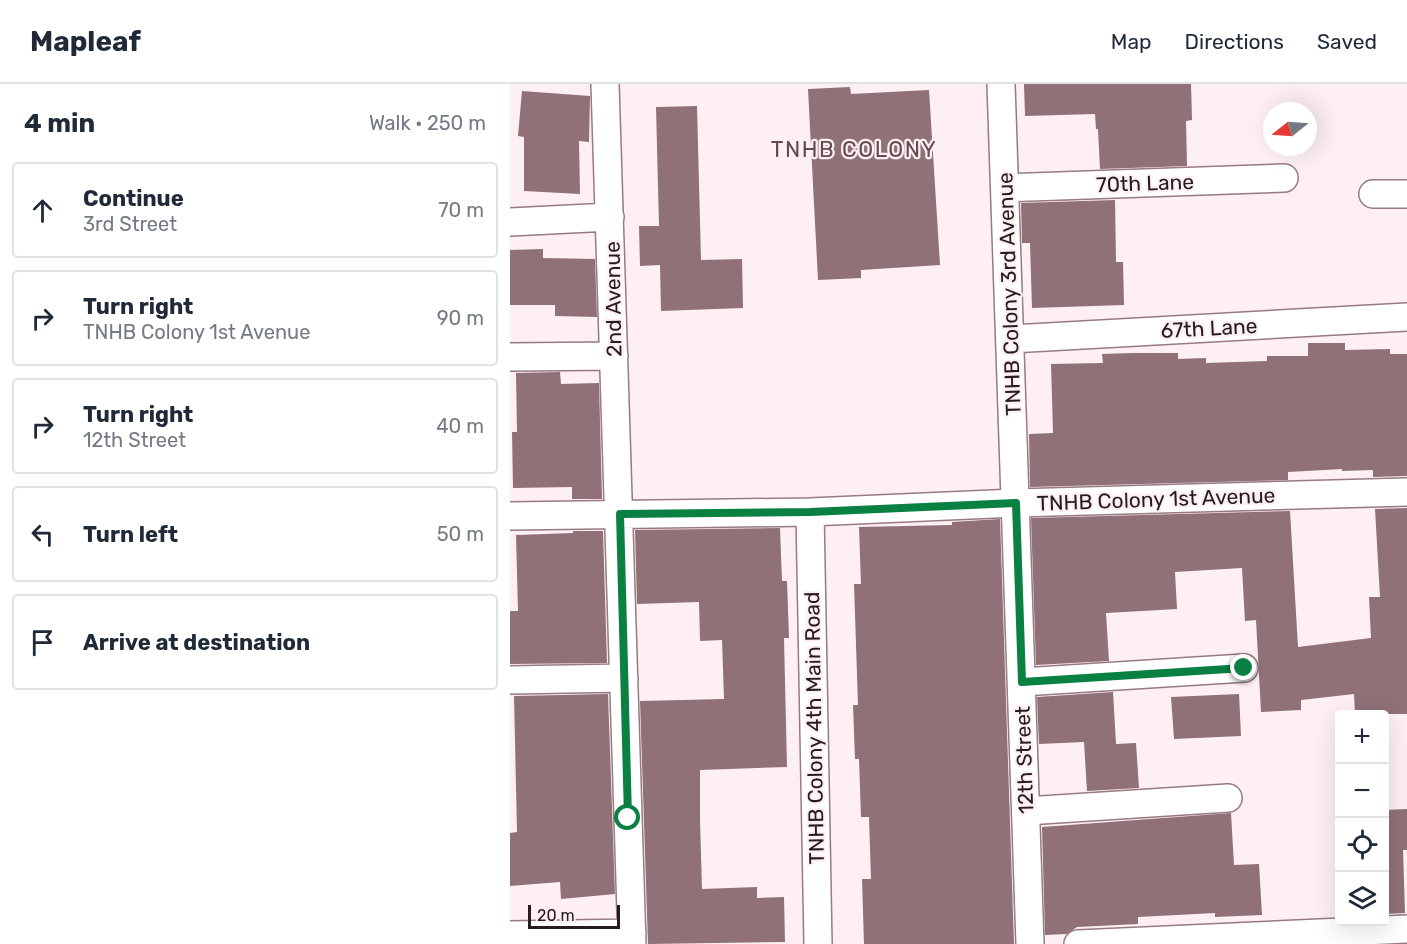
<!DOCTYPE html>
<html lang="en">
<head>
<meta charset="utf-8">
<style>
	body { margin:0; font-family:Rubik,sans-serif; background:#f6f6f7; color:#1f2937 }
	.controls { position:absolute; right:18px; bottom:18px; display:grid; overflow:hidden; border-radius:6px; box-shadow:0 6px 24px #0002 }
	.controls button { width:54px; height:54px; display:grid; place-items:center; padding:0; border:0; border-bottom:2px solid #e0e1e3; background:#fff; color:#1f2937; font:30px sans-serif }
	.compass { position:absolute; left:753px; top:18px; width:54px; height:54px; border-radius:50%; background:#fff; box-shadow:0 6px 24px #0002; rotate:253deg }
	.scale { position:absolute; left:18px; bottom:15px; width:92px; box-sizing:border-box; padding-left:6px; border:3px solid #261b1d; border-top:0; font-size:16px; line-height:21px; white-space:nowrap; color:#261b1d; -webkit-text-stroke:4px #fdeff2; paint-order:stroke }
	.stop { position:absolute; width:18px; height:18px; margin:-14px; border:4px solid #0b8043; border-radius:50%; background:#fff }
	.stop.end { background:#0b8043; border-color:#fff; box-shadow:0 2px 6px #0008 }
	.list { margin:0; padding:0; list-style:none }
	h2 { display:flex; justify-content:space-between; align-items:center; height:78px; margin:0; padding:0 24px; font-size:26px }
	h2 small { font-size:20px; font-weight:400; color:#747a83 }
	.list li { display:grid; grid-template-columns:39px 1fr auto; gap:18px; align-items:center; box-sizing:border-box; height:96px; margin:0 12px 12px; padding:0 12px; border:2px solid #e0e1e3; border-radius:6px }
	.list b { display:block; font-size:22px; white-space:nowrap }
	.list p { margin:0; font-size:20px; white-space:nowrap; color:#747a83 }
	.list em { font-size:20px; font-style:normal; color:#747a83 }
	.icon { flex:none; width:33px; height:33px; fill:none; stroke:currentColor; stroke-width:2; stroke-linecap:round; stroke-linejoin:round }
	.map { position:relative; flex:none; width:897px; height:860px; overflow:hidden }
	header { display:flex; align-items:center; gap:36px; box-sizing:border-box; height:84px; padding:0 30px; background:#fff; border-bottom:2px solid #e0e1e3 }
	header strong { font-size:28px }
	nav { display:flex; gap:33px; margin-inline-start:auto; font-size:21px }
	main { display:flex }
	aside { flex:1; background:#fff }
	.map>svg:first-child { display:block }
	.building { fill:#8f7177 }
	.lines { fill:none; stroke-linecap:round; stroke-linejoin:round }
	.street-casing { stroke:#987a80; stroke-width:30 }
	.street { stroke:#fff; stroke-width:27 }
	.route { stroke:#0b8043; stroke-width:8 }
	.labels { text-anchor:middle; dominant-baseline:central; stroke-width:4.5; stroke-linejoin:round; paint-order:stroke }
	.street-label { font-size:21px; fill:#261b1d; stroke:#fdeff2 }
	.neighbourhood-label { font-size:22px; letter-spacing:1.5px; fill:#654a4f; stroke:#fdeff2 }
</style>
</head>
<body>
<header>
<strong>Mapleaf</strong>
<nav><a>Map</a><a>Directions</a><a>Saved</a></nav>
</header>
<main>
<aside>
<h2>4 min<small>Walk · 250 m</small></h2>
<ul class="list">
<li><svg class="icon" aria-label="ahead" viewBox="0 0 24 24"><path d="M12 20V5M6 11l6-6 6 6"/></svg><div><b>Continue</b><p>3rd Street</p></div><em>70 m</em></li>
<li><svg class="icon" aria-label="right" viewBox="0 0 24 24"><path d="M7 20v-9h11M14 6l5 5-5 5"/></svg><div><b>Turn right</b><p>TNHB Colony 1st Avenue</p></div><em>90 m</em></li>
<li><svg class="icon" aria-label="right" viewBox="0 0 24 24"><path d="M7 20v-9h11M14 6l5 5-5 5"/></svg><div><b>Turn right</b><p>12th Street</p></div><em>40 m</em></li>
<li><svg class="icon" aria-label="left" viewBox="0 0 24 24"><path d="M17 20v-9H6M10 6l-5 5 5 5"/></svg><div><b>Turn left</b></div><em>50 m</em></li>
<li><svg class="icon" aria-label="arrive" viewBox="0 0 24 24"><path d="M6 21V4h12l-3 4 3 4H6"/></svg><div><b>Arrive at destination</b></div></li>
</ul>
</aside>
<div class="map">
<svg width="897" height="860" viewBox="0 0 897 860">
	<rect width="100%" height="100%" fill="#fdeff2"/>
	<path class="building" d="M514,0H681L682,36L676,37L677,82L590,85L588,45H586L585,30L515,32Z
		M340,3L341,10L419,6L430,181L351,186V194L308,196L298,5Z
		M12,7L80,12L79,58L69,57L70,110L14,107V53L8,52Z
		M187,22L191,176L232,175L233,224L151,227L150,181L130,182L129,142H149L146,23Z
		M605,116L606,178H613L614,221L522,224L520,159H512L511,119Z
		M33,165V174L85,175L87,233L45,232V221H0V166Z
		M798,259H835V266L880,265V270H897V392L863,393V386L832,387V385L778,388V396L520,403L519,350L543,349L541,280L593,279L592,270L623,269H668V275L696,274V279L757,277V272H798Z
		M50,288L51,300L89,299L92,415H62V403L3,404L2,348H7L6,289Z
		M897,424V630H845L844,610L791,616V626L751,628L746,536L735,537L732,484L665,488L667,525L596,529L599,577L526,581L521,434L780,427L788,563L861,554L859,513H870L865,425Z
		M490,435L504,860H354L352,795H361L359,733H351L349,675H345L343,621H348L344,500H351L349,443L442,441V438Z
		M270,444L272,497H277L279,554H274L277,683L190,686V736L192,805L247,803V814L274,813L275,858L138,860L130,617L214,615L212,556L190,557L189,518L127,520L125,446Z
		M63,447H93L97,579L0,580V527H8L6,451L63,449Z
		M603,608L606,660L626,659L629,704L577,707L574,658L529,660L527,613Z
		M98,610L105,810L51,815L50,798L0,802V749L7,748L4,612Z
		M729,610L731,652L664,655L661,613Z
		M897,725V766H893L895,829L874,830V726Z
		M721,729L724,781L749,780L752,831L705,833V829L628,833V840L567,843L557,850L535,851L532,743Z"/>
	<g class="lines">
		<g class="street-casing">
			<path id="street" d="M95,0L122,860
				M491,0L520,860
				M495,104L774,94
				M863,110H897
				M0,138L100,133
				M500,255L897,233
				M0,273L104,272
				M300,428L308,860
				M0,432L300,428L506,419L897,408
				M0,596L114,594
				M512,598L734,584
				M516,727L718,714
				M0,851L122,849
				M568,860L897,845"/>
		</g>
		<use href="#street" class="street"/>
	</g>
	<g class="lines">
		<path class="route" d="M118,734L110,430L300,428L506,419L512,598L734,584"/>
	</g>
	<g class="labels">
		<g class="street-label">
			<text transform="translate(635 99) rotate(-2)">70th Lane</text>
			<text transform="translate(499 210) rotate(-92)">TNHB Colony 3rd Avenue</text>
			<text transform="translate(103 215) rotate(-91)">2nd Avenue</text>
			<text transform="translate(699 244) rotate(-3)">67th Lane</text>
			<text transform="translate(646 415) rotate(-2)">TNHB Colony 1st Avenue</text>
			<text transform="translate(304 644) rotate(-91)">TNHB Colony 4th Main Road</text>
			<text transform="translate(514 676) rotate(-92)">12th Street</text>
		</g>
		<g class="neighbourhood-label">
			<text x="344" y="65">TNHB COLONY</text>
		</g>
	</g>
</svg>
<div class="controls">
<button>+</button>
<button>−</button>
<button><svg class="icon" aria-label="locate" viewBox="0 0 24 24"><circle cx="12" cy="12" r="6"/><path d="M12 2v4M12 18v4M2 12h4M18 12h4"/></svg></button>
<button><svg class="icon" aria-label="layers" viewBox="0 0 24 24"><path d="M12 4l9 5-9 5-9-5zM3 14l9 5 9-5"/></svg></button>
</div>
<svg class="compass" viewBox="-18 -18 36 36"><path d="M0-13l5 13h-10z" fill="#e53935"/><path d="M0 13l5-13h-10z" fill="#747a83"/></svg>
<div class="scale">20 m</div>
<div class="stop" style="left:118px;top:734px"></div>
<div class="stop end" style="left:734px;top:584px"></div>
</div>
</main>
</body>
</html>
